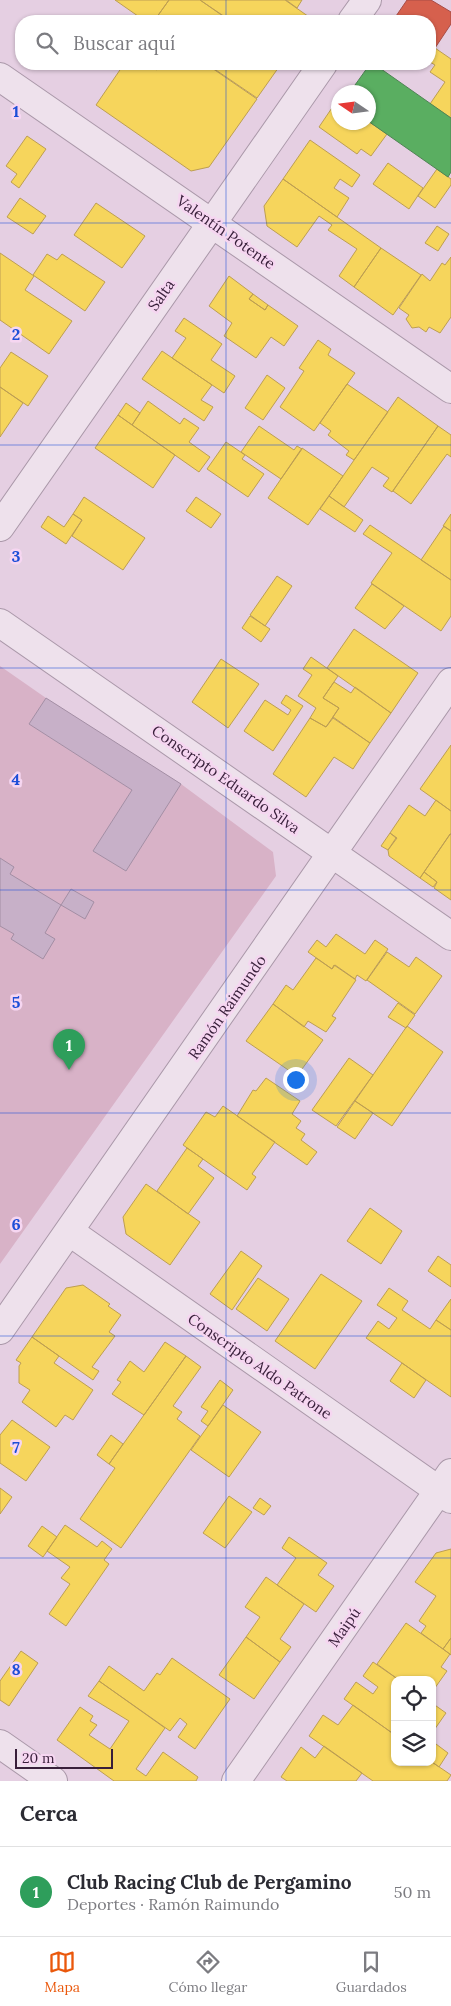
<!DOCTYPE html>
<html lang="es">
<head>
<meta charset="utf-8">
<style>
	body { margin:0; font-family:Lora,serif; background:#f7f7f7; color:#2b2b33 }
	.controls { position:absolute; right:15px; bottom:15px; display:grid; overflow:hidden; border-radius:10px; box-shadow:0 1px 4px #0004 }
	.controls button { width:45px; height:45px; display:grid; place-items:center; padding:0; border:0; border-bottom:1px solid #e1e1e2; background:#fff; color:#2b2b33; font:25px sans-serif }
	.compass { position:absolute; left:331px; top:85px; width:45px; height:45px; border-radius:50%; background:#fff; box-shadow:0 1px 4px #0004; rotate:283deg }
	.scale { position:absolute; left:15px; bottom:12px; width:98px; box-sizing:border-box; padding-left:5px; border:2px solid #381f3a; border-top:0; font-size:14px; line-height:18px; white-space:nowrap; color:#381f3a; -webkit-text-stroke:4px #f6d6f1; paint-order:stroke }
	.you { position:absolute; left:295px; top:1079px; width:18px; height:18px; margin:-12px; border:4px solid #fff; border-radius:50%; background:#1a73e8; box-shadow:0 0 0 8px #1a73e833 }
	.badge { display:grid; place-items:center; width:32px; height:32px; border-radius:50%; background:#ea580c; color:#fff; font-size:16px; font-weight:700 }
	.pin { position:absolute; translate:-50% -41px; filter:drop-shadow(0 1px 2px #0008) }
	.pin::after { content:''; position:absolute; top:26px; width:18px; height:15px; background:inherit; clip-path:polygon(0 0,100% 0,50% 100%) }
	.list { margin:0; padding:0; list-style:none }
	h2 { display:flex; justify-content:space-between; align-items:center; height:65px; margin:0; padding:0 20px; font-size:21px }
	h2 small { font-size:16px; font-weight:400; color:#7c7c81 }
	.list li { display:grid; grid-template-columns:32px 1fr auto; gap:15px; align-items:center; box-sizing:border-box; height:90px; padding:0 20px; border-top:1px solid #e1e1e2 }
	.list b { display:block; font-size:19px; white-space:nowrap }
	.list p { margin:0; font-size:16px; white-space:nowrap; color:#7c7c81 }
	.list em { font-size:16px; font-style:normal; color:#7c7c81 }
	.icon { flex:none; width:28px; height:28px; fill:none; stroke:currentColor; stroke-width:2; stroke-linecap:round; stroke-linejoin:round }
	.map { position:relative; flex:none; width:451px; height:1781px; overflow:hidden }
	.search { position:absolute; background:#fff; box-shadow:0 1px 4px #0004; left:15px; right:15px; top:15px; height:55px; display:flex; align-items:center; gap:12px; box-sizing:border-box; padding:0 18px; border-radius:20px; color:#7c7c81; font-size:19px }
	.sheet { height:155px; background:#fff }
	nav { display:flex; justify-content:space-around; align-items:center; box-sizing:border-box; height:70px; border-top:1px solid #e1e1e2; background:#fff; font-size:14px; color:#7c7c81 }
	nav a { display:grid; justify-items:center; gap:2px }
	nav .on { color:#ea580c }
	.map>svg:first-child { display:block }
	.green { fill:#d8b2c7 }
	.homes { fill:#f6d55c; stroke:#bd9e52 }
	.shops { fill:#d6604d; stroke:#a74c47 }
	.public { fill:#5aae61; stroke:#508355 }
	.building { fill:#c7b0c8; stroke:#a38ea4 }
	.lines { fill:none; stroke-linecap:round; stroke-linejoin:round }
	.street-casing { stroke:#aa98a9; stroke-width:30 }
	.street { stroke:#eee1ec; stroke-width:28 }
	.grid { fill:none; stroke:#1d4ed8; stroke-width:1; stroke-opacity:0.55 }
	.labels { text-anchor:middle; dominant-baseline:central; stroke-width:5; stroke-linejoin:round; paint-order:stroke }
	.street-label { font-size:15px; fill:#381f3a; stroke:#f6d6f1 }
	.grid-label { font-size:16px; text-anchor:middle; font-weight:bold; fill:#1d4ed8; stroke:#f6d6f1; stroke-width:5; stroke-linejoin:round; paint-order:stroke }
</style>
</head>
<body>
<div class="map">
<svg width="451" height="1781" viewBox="0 0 451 1781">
	<rect width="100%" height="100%" fill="#e5cfe2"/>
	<path class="green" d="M0,666L46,698L29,724L132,790L93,851L126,871L181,784L273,852L276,876L0,1264Z"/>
	<path class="homes" d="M115,0H169L154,21H145Z
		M169,0H200L230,21H154Z
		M200,0H285L312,19L311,21H231Z
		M286,0H302L297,8Z
		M435,48L451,59V118L430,104L445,82L430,72L435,65L430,62V55Z
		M124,64H147L157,70L161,64H206L257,99L209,167L191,171L96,105Z
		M207,64H281L257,98Z
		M338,99V122L368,121L387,134L371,156L361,149L357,154L319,127Z
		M27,136L46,149L19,188L11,182L17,174L6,166Z
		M310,140L360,175L352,187L340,179L334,188L349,198L337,217L283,179Z
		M388,163L423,188L409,209L373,184Z
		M437,169L451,179V185L435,208L418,196Z
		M283,179L381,248L354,287L339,276L357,249L328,230L332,225L319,216L297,247L267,226L264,206Z
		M20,198L46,216L33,234L7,217Z
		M96,203L145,236L122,268L74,235Z
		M437,226L449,234L438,251L425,243Z
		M381,248L421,275L393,315L354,287Z
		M0,253L34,276L25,290L72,321L49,354L0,320Z
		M47,254L57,260L62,254L105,282L85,311L33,275Z
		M451,257V317L440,333L429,327L426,332L419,327L412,328L406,319L409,315L399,308L422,274L430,281L442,263L445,265Z
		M229,276L253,294L249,299L265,310L268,305L298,326L284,346L271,337L256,358L224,336L232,323L209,306Z
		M253,294L268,305L265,310L249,299Z
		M184,318L222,344L211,360L235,376L224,393L172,358L186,338L175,331Z
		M318,340L331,349L328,355L355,373L314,431L280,407L304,371L299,368Z
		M162,351L212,385L201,400L213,407L204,421L142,379Z
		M11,352L48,376L28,406L0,387V368Z
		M267,375L285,388L263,420L245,408Z
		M347,384L388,412L354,460L346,455L349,451L328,435L331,431L320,423Z
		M0,387L23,403L0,437Z
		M398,397L438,426L392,492L383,486L389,478L372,467L344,507L329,496Z
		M148,401L180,424L184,418L199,428L189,442L210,457L199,472L132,425Z
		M126,403L140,413L132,425L118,415Z
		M118,415L175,455L153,488L95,448Z
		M259,426L294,450L297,446L302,449L281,479L241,452Z
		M438,426L451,435V457L447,454L411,504L393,491Z
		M226,442L245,455L242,459L264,474L248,497L207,469Z
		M302,448L343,476L308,525L268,498Z
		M329,496L363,520L355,532L320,509Z
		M84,497L145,538L123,570L72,536L82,520L73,514Z
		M196,497L221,514L211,528L186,511Z
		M73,514L82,520L66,544L41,527L48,516L64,527Z
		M451,514V531L443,526Z
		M370,525L451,580V616L441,631L371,583L392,553L363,534Z
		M444,526L451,531V580L421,560Z
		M277,576L292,586L265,626L250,615Z
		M372,584L404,606L385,629L355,608Z
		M250,616L270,629L261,642L242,628Z
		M354,629L418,673L391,713L327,668Z
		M311,657L338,676L323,698L339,708L326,727L310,718L316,708L298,696L312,675L303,669Z
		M221,659L259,684L228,728L192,702Z
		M334,682L351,693L355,687L391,713L370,743L333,717L339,708L323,698Z
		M286,695L303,706L273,751L244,731L265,700L288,715L291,710L281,703Z
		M310,718L326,727L333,718L370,743L353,769L334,757L306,797L273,774Z
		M451,745V811L420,789Z
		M436,800L451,811V833L420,878L389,856L388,850L397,838L390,833L409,805L425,816Z
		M390,833L396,838L388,850L381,846Z
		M450,834L451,835V900L434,888L437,882L424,872Z
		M424,872L437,882L433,887L420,878Z
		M336,934L365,954L375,940L388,949L366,981L357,975L355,979L335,965L332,969L308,952L317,940L326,947Z
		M387,952L409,967L416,957L442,976L415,1014L367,980Z
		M316,958L332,969L334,965L356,980L332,1016L336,1018L326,1032L308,1021L304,1027L273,1004L286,985L293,990Z
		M398,1003L415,1015L406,1028L388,1017Z
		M273,1004L323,1040L297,1076L246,1041Z
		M407,1026L443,1052L392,1126L355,1101Z
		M349,1058L373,1075L336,1126L312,1110Z
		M266,1078L300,1101L292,1114L301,1121L296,1128L305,1134L301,1140L317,1152L307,1165L237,1116L253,1090L256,1091Z
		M355,1101L373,1113L355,1139L337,1127Z
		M223,1106L275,1142L252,1174L256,1177L247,1190L183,1145L206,1112L215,1117Z
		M187,1148L203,1159L198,1166L214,1178L188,1214L157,1191Z
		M146,1184L200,1222L170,1265L126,1234L123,1217Z
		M370,1208L402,1231L381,1264L347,1241Z
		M241,1251L262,1266L232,1310L210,1294Z
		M438,1256L451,1265V1287L428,1271Z
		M321,1274L362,1301L315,1369L275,1341Z
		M258,1278L289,1299L267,1331L236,1309Z
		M83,1285L110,1304L108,1306L121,1315L109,1332L115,1336L92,1367L99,1371L93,1380L32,1337L66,1288Z
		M389,1288L408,1301L402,1310L430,1329L436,1320L451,1330V1397L366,1338L378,1321L389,1329L397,1318L377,1305Z
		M451,1299V1330L436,1320Z
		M32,1337L59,1356L54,1363L93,1390L73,1420L65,1415L56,1427L22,1402L30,1390L19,1383V1366L21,1363L16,1360Z
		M165,1342L186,1356L144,1415L112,1394L121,1382L117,1380L130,1361L144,1372Z
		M186,1356L201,1367L173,1406L182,1412L177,1419L200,1436L121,1548L80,1519L115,1468L109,1464Z
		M402,1363L426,1380L414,1398L390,1381Z
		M220,1380L233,1390L208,1426L201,1421L208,1411L201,1407Z
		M223,1405L261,1432L229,1477L191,1450Z
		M12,1420L50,1447L26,1481L0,1463V1435Z
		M111,1435L123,1444L109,1464L97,1455Z
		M0,1488L12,1497L0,1514Z
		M229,1496L252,1512L225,1548L203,1533Z
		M260,1498L271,1506L264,1515L253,1508Z
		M65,1525L97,1547L102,1541L112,1549L104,1560L109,1564L66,1626L49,1614L70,1584L61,1578L70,1567L47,1551Z
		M42,1526L57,1537L43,1557L28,1546Z
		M289,1537L327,1563L318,1575L334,1586L316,1612L277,1585L296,1558L282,1548Z
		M451,1549V1638L443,1649L421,1633L426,1626L419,1621L436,1596L415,1582L436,1553Z
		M266,1577L304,1604L280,1639L291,1647L280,1662L246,1637L260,1617L245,1607Z
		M406,1623L450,1654L441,1667L447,1671L432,1692V1680H399L377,1664Z
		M246,1637L280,1662L254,1699L219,1675Z
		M451,1638V1655L443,1649Z
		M21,1651L38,1663L9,1706L0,1700V1681Z
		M172,1658L230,1699L195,1749L178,1737L187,1724L180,1718L170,1731L99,1681L109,1666L144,1691L157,1673L160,1675Z
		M373,1662L399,1680H395V1735L344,1699L356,1682L373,1694L378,1687L363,1676Z
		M99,1681L165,1728L136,1769L146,1776L163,1752L198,1777L196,1781H114L57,1740L80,1707L93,1716L90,1721L97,1725L89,1735L110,1749L129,1721L88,1696Z
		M432,1703L446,1713L432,1733Z
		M353,1705L395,1735V1762H432L451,1775L447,1781H373L309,1736L323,1715L338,1725Z
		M432,1741L448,1753L439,1767L432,1762Z
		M324,1746L362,1773L356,1781H287L281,1777L301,1747L315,1758Z"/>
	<path class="shops" d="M407,0H431L451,12V24L435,48L430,44V21L394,19Z"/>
	<path class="public" d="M370,64H374L451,118V172L448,177L368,121V92H350Z"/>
	<path class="building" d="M46,698L181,784L126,871L93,851L132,790L29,724Z
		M0,858L14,867L10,874L61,905L45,933L55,939L43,959L11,939L14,934L0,926Z
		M71,889L94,902L85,919L61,905Z"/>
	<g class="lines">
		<g class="street-casing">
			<path id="street" d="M352,21L367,0
				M0,77L451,389
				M0,527L323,64
				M0,623L451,936
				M70,1232L451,1499
				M0,1330L451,682
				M0,1744L53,1781
				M236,1781L451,1473"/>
		</g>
		<use href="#street" class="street"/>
	</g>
	<path class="grid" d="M226,0V21M226,64V1781M0,223H451M0,445H451M0,668H451M0,890H451M0,1113H451M0,1336H451M0,1558H451"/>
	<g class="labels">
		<g class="street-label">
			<text transform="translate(226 232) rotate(35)">Valentín Potente</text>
			<text transform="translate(161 295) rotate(-55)">Salta</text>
			<text transform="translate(226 779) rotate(35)">Conscripto Eduardo Silva</text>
			<text transform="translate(227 1007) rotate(-55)">Ramón Raimundo</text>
			<text transform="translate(260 1366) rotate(35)">Conscripto Aldo Patrone</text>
			<text transform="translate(344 1627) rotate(-55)">Maipú</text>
		</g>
	</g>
	<g class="grid-label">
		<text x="16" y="117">1</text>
		<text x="16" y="340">2</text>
		<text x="16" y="562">3</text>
		<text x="16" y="785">4</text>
		<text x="16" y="1008">5</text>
		<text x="16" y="1230">6</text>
		<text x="16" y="1453">7</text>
		<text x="16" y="1675">8</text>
	</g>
</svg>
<div class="controls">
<button><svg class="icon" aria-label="locate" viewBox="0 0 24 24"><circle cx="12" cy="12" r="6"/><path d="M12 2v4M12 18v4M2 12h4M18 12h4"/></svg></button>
<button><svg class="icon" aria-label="layers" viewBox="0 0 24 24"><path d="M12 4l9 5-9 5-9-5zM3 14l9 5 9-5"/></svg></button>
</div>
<svg class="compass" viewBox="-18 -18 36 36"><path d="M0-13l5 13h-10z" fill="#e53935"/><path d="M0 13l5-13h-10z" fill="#7c7c81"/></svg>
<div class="scale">20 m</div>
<div class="you"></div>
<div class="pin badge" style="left:69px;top:1070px;background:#2e9e5b">1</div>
<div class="search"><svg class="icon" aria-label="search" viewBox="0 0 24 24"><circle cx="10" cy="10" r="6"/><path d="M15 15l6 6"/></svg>Buscar aquí</div>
</div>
<section class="sheet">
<h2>Cerca<small></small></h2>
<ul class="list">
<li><span class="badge" style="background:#2e9e5b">1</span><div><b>Club Racing Club de Pergamino</b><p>Deportes · Ramón Raimundo</p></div><em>50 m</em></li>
</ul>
</section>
<nav>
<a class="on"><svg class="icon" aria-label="map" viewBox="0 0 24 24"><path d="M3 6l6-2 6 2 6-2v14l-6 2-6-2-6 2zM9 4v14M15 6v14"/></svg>Mapa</a>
<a><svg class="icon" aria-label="directions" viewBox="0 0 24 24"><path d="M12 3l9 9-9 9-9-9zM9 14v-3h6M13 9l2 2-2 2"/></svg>Cómo llegar</a>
<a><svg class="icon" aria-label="saved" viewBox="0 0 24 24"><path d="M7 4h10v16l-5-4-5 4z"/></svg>Guardados</a>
</nav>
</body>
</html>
